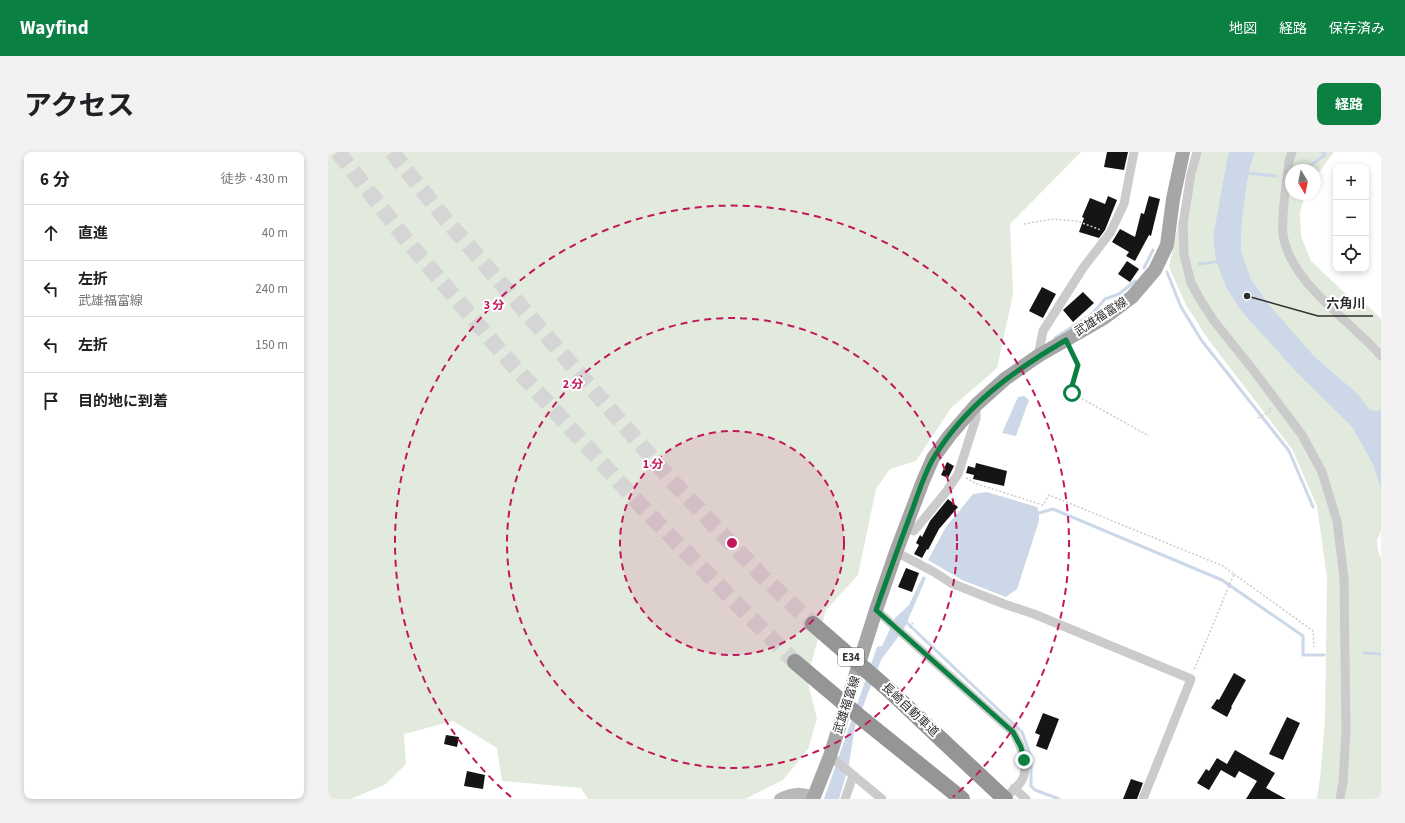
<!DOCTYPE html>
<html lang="ja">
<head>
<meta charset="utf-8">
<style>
	body { margin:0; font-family:"Source Sans 3","Noto Sans JP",sans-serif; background:#f2f2f2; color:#202124 }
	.controls { position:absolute; right:12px; top:12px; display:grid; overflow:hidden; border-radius:8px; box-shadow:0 2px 6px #0003 }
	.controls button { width:36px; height:36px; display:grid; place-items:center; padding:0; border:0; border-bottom:1px solid #e0e0e0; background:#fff; color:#202124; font:20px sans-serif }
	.compass { position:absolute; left:957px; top:12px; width:36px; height:36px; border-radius:50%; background:#fff; box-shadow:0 2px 6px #0003; rotate:170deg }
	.stop { position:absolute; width:12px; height:12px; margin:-9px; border:3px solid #0b8043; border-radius:50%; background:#fff }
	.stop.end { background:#0b8043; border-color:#fff; box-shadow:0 1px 4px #0008 }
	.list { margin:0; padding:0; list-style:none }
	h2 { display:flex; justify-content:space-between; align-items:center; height:52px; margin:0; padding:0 16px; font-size:17px }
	h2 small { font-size:13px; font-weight:400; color:#757577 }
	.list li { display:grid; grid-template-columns:26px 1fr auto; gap:12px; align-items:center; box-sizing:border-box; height:56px; padding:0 16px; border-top:1px solid #e0e0e0 }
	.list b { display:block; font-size:15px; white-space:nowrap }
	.list p { margin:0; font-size:13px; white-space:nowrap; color:#757577 }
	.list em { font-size:13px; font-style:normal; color:#757577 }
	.icon { flex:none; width:22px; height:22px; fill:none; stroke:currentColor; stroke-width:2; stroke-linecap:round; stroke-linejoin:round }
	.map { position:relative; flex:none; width:1053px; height:647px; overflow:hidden; border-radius:8px }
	header { display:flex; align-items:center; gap:24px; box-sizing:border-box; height:56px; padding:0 20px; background:#0b8043; color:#fff }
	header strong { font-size:19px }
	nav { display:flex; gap:22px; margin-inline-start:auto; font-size:14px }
	.intro { display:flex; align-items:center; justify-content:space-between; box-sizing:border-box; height:96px; padding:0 24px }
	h1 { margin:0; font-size:28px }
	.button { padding:10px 18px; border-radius:8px; background:#0b8043; color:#fff; font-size:14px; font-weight:700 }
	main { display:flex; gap:24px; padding:0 24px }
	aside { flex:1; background:#fff; border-radius:8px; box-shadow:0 2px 6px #0003 }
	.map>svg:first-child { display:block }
	.green { fill:#e2eadd }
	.water { fill:#ccd8e7 }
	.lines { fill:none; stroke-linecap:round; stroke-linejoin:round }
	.stream { stroke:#ccd8e7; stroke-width:3 }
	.building { fill:#151515 }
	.highway-tunnel { stroke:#d5d5d5; stroke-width:16; stroke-dasharray:16 8; stroke-linecap:butt }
	.path { stroke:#cbcbcb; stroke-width:1.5; stroke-dasharray:2 2; stroke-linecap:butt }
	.street { stroke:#cbcbcb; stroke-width:9 }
	.secondary { stroke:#b8b8b8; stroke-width:12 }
	.primary { stroke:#a6a6a6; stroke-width:14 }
	.highway { stroke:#959595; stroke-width:16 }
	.highway-bridge { stroke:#959595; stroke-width:16 }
	.route { stroke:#0b8043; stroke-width:5 }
	.ring { fill:none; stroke:#c2185b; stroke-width:2; stroke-dasharray:7 5 }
	.labels { text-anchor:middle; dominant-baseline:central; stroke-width:4; stroke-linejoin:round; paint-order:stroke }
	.shield { fill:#fff; stroke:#6d6d6d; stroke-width:1 }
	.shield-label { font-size:11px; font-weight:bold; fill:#2e2e2e }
	.street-label { font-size:12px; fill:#2e2e2e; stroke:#fff }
	.centre { fill:#c2185b; stroke:#fff; stroke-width:2 }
	.ring-label { font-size:12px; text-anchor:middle; font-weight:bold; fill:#c2185b; stroke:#fff; stroke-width:4; stroke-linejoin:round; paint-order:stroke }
	.leader { fill:none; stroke:#2e2e2e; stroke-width:1.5 }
	.callout-dot { fill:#2e2e2e; stroke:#fff; stroke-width:1.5 }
	.callout-label { font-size:13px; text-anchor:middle; font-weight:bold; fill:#2e2e2e; stroke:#fff; stroke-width:4; stroke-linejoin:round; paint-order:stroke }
</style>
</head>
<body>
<header>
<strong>Wayfind</strong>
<nav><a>地図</a><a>経路</a><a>保存済み</a></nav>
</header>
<div class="intro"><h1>アクセス</h1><a class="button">経路</a></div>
<main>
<aside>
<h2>6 分<small>徒歩 · 430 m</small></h2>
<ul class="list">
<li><svg class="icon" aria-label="ahead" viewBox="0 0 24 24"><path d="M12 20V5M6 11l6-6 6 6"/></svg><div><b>直進</b></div><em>40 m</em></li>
<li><svg class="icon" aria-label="left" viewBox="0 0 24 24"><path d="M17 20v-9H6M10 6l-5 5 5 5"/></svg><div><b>左折</b><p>武雄福富線</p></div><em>240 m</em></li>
<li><svg class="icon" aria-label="left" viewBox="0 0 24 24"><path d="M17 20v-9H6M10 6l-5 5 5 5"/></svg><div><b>左折</b></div><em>150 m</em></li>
<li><svg class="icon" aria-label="arrive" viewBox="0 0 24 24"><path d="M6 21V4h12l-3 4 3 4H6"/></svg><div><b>目的地に到着</b></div></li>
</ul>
</aside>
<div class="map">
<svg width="1053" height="647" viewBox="0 0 1053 647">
	<rect width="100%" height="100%" fill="#fff"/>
	<path class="green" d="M0,0H753L682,72L685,142L669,216L623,256L588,309L562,317L548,337L530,423L498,458L479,527L489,566L480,597L455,628L417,647H260L253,636L174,629L169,596L125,569L76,582L78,612L58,632L23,647H0Z
		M873,0H901L899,7L885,84L898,135L913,159L969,221L1024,275L1045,313L1053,338V379L1049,388L1050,399L1053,406V647H989L992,626L997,568L999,426L989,354L964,297L880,187L858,153L841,115L851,69L858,63Z
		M927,0H1006L987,25V18H963V42H977L972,61L973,84L983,109L1023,147L1040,154L1053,167V257L1049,259H1042L1030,242L985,203L939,150L923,127L913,100L914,67L921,19Z"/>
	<path class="water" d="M901,0H927L921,19L914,67L913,99L923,127L939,150L985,203L1030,242L1042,258L1049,259L1053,257V338L1045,313L1024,275L969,221L913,159L898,135L888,108L885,84L899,7Z
		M696,244L701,248L688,284L674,281L690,245Z
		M659,340L709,355L711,361V369L689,437L678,445L634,428L600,408L618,375L645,342Z
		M595,424L598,426L576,477L553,508L527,575L521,612L511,647H496L549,495L554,494L567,466L581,453Z"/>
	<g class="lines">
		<path class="stream" d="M982,18L983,13L997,3L995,0
			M918,21L948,24
			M871,112L893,109
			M816,116L825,98
			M839,120L853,155L874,189L961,299L985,355
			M727,186L764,162L777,147L791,142L807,129
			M711,361L725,357L894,428L975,484V503H996
			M577,469L694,580L703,605V634L707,638L731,647
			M1036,501L1053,502"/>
	</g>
	<path class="building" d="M779,0H800L796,18L776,15Z
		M780,44L789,48L777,78L771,86L751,80L756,66L754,65L762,46L777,52Z
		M821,44L832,47L823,84L821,83L807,109L798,104L801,100L784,90L792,77L807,85L813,61L816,62Z
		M799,109L811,117L802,130L790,122Z
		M714,135L728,142L715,166L701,159Z
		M755,140L766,151L745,170L735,158Z
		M619,310L626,314L620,326L613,323Z
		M648,311L679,319L676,334L645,327L646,323L638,321L640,314L647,316Z
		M620,347L630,355L611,377L600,398L599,397L594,406L586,402L591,393L588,391L592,383L594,385L602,369Z
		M578,416L591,421L584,440L570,435Z
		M906,521L918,528L903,555H904L899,565L883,556L889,547L891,548Z
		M715,561L731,567L719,598L708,594L712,583L707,581Z
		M959,565L972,571L955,608L941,602Z
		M118,583L131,585L129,595L116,592Z
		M907,598L947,621L938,636L958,647H918L929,629L911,619L907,626L893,618L881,638L869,631L878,617L881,619L889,606L899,612Z
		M139,619L157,623L155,637L136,634Z
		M803,627L815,631L809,647H795Z"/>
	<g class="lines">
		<path class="highway-tunnel" d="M10,0L80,90L174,201L315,356L407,450L467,510
			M64,0L114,63L344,329L432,422L485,472"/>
		<path class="path" d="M696,72L724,67L749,69L773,78
			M743,199L750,213L744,234V241L821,284
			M930,266L943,259L941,256
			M638,326L649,332L715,353L721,343L895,414L906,422L866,518
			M906,422L985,479L986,495
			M582,476L585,470"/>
		<path class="street" d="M869,0L863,22L855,72L856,103L863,131L873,149L886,169L926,219L974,283L994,320L1009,369L1016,426L1018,580L1015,630L1012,647
			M964,0L961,9C959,32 953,58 955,82C961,130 1023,169 1053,204
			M710,204L715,179L755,116L782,81L796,52L806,0
			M577,376L586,379L618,340L630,322L648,266V253
			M568,400L606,420L623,431L676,452L706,462L863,527L815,647
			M548,458L685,580C693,593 703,617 692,631C687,637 681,642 676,647
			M502,604L554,647
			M686,636L698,647
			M517,647L525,624"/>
		<path class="secondary" d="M452,647C466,640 472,641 486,645"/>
		<path class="primary" d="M485,647L502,604L548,458L568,400L595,329L605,306L622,283L648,253L677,227L710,204L776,166L804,145L827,118L839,93L845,47L855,0"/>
		<path class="highway" d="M561,538L615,589
			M537,569L634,647"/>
		<path class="highway-bridge" d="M485,472L561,538
			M467,510L537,569
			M615,589L677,647"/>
	</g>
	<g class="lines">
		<path class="route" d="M696,608L693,595L685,580L548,458C560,424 572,390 585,356C591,339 597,320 606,305C639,252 685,219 738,188L750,213L744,234V241"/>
	</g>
	<circle cx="404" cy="391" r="112" fill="#c2185b" fill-opacity=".12"/>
	<g class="ring">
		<circle cx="404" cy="391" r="112"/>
		<circle cx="404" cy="391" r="225"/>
		<path d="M183 645A337 337 0 1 1 625 645"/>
	</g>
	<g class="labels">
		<rect class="shield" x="510" y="496" width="26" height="18" rx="3"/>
		<g class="shield-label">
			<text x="523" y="505">E34</text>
		</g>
		<g class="street-label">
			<text transform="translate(773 165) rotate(-33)">武雄福富線</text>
			<text transform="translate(519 553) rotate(-72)">武雄福富線</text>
			<text transform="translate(582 558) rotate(43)">長崎自動車道</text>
		</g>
	</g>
	<circle cx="404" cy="391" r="6" class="centre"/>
	<g class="ring-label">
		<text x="166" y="157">3 分</text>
		<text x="245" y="236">2 分</text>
		<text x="325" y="316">1 分</text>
	</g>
	<path class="leader" d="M919 144L990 164H1045"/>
	<circle class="callout-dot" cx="919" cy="144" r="4"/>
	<g class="callout-label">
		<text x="1018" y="156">六角川</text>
	</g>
</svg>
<div class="controls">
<button>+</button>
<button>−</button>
<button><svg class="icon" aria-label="locate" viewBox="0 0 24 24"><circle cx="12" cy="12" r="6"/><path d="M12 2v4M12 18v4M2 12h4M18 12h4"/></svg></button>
</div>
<svg class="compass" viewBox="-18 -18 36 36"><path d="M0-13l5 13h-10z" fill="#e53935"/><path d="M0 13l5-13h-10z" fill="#757577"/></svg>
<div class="stop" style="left:744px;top:241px"></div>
<div class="stop end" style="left:696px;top:608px"></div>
</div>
</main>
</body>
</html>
